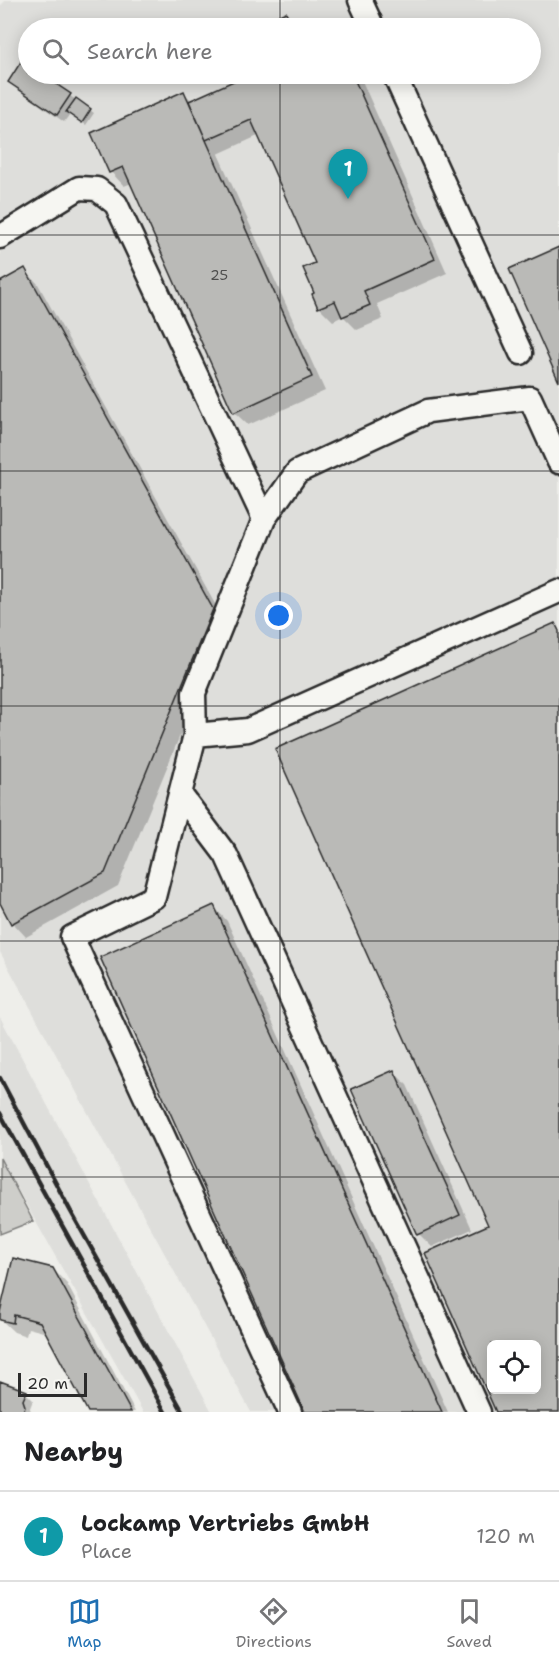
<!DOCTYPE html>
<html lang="en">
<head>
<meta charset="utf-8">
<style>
	body { margin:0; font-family:"Shantell Sans",sans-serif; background:#f6f6f6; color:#202124 }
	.controls { position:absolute; right:18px; bottom:18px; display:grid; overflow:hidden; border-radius:9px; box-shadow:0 3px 15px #0003 }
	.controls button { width:54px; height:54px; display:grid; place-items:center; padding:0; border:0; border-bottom:2px solid #e0e0e0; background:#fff; color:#202124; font:30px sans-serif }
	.scale { position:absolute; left:18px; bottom:15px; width:69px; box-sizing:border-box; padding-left:6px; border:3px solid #2b2b2b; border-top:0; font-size:16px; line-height:21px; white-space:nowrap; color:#2b2b2b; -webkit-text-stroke:4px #f6f6f2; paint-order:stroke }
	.you { position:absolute; left:279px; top:616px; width:21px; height:21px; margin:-15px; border:4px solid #fff; border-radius:50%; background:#1a73e8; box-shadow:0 0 0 9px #1a73e833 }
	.badge { display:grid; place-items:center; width:39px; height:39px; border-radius:50%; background:#1f6fb2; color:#fff; font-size:20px; font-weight:700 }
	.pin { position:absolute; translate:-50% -50px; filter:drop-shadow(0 2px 3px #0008) }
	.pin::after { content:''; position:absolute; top:32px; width:21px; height:18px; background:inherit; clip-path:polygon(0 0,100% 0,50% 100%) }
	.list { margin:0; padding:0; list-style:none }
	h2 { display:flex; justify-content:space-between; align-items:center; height:78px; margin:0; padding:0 24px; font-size:26px }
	h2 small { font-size:20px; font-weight:400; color:#757577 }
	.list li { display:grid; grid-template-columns:39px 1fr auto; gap:18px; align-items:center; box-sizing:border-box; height:90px; padding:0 24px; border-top:2px solid #e0e0e0 }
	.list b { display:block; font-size:22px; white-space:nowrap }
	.list p { margin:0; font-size:20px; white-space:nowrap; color:#757577 }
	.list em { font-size:20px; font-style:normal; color:#757577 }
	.icon { flex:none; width:33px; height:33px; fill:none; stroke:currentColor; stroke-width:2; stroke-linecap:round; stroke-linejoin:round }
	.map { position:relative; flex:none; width:559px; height:1412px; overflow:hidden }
	.search { position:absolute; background:#fff; box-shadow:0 3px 15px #0003; left:18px; right:18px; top:18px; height:66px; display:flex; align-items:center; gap:15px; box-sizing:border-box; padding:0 21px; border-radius:33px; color:#757577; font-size:22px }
	.sheet { height:168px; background:#fff }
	nav { display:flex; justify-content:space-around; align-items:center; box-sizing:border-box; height:84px; border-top:2px solid #e0e0e0; background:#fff; font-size:16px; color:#757577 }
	nav a { display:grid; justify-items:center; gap:3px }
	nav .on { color:#1f6fb2 }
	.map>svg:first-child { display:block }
	.built { fill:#dededb; fill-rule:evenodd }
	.green { fill:#cececa; stroke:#7c7c7a; stroke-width:1.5 }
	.shadow { fill:#0003; fill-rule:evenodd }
	.building { fill:#babab7; stroke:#2b2b2b; stroke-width:1.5; fill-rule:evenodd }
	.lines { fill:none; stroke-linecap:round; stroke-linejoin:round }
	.minor-casing { stroke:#2b2b2b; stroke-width:27 }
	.minor { stroke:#f6f6f2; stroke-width:22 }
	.rail { stroke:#2b2b2b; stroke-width:4.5 }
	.grid { fill:none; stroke:#2b2b2b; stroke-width:1.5; stroke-opacity:0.55 }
	.labels { text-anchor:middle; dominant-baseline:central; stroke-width:4.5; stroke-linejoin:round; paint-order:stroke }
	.number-label { font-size:14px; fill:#4f4f4e }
</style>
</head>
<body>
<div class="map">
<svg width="559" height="1412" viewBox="0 0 559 1412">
	<rect width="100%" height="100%" fill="#eeeeea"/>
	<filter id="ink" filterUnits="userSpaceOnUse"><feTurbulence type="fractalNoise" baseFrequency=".0167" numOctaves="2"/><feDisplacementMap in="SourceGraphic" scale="12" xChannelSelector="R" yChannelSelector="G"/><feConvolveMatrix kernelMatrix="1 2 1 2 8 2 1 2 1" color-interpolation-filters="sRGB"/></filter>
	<g filter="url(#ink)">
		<path class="built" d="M6,0H559V1412H251L0,952V6ZM28,28H530V74H28ZM492,1344H536V1390H492Z
			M0,1017L212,1412H143L0,1158Z"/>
		<path class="green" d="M0,1158L33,1221L0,1234Z"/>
		<path class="shadow" d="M286,14L300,28H253Z
			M23,62L28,67V74H39L90,110L94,113L86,125L70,114L64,122L17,89L9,81Z
			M235,74H359L447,273L377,304L383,319L357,330L343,316L333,321L319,307L316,294L317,263L260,135L218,154L325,391L248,425L234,412L132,183L124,186L111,172L93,134L184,93L192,101L238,81Z
			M25,270L38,284L226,624L118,886L26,937L13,923L0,900V284Z
			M555,625L559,629V1412H498L427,1254L490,1225ZM492,1344H536V1390H492Z
			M214,907L227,921L448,1412H307Z
			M393,1071L407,1085L472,1229L432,1247L419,1234Z
			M53,1269L67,1284L135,1412H89L47,1333L28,1328L26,1336L14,1332L0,1319Z
			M0,1382L26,1393L33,1400L30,1408L31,1412H0Z"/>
		<path class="building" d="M286,12L294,28H250Z
			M22,60L28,65V74H41L71,94L57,115L8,82Z
			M233,74H352L435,259L364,291L370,305L342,317L335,301L318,308L312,294L314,293L303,268L315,263L251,120L206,140L189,101L236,80Z
			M184,91L312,377L233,413L123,167L109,173L91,133Z
			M76,98L91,109L82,123L66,112Z
			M559,247V382L509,269Z
			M25,268L213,609L105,873L11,924L0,903V282Z
			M555,623L559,631V1412H496L425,1253L488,1225L275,749ZM492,1344H536V1390H492Z
			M214,905L442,1412H305L100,957Z
			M394,1070L460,1215L417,1235L351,1089Z
			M13,1258L53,1268L131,1412H88L40,1322L14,1315L13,1323L0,1320V1312Z
			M0,1381L27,1391L23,1400L25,1406L23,1412H0Z"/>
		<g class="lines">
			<g class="minor-casing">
				<path id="minor" d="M360,0L373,28
					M394,74L521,353
					M0,237L79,188L97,189L116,204L264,519L194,693L195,735L180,794L226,855L479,1412
					M264,519L297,472L428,411L530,398L559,462
					M195,735L248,730L559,591
					M180,794L154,897L72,937L290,1412"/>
			</g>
			<use href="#minor" class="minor"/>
			<path class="rail" d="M0,1078L70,1210L183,1412
				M0,1113L165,1412"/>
		</g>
	</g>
	<path class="grid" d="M280,0V28M280,74V1412M0,235H559M0,471H559M0,706H559M0,941H559M0,1177H559"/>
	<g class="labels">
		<g class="number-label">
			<text x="219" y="275">25</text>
		</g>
	</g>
</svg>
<div class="controls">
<button><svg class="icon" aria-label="locate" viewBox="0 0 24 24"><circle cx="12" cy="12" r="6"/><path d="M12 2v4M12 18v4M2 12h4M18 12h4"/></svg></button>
</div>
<div class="scale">20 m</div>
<div class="you"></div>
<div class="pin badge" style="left:348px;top:199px;background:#0f9aa8">1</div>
<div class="search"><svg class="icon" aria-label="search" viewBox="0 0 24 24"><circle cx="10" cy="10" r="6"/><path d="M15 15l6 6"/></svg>Search here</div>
</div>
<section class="sheet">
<h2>Nearby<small></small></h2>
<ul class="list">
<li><span class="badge" style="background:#0f9aa8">1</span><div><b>Lockamp Vertriebs GmbH</b><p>Place</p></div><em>120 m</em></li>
</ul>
</section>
<nav>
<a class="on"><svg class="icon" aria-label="map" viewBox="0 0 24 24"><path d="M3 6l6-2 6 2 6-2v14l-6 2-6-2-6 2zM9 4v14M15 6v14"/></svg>Map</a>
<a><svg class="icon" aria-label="directions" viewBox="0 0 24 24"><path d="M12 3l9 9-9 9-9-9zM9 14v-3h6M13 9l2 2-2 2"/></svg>Directions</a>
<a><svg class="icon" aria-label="saved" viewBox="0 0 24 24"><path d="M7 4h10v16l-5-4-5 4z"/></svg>Saved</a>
</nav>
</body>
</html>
